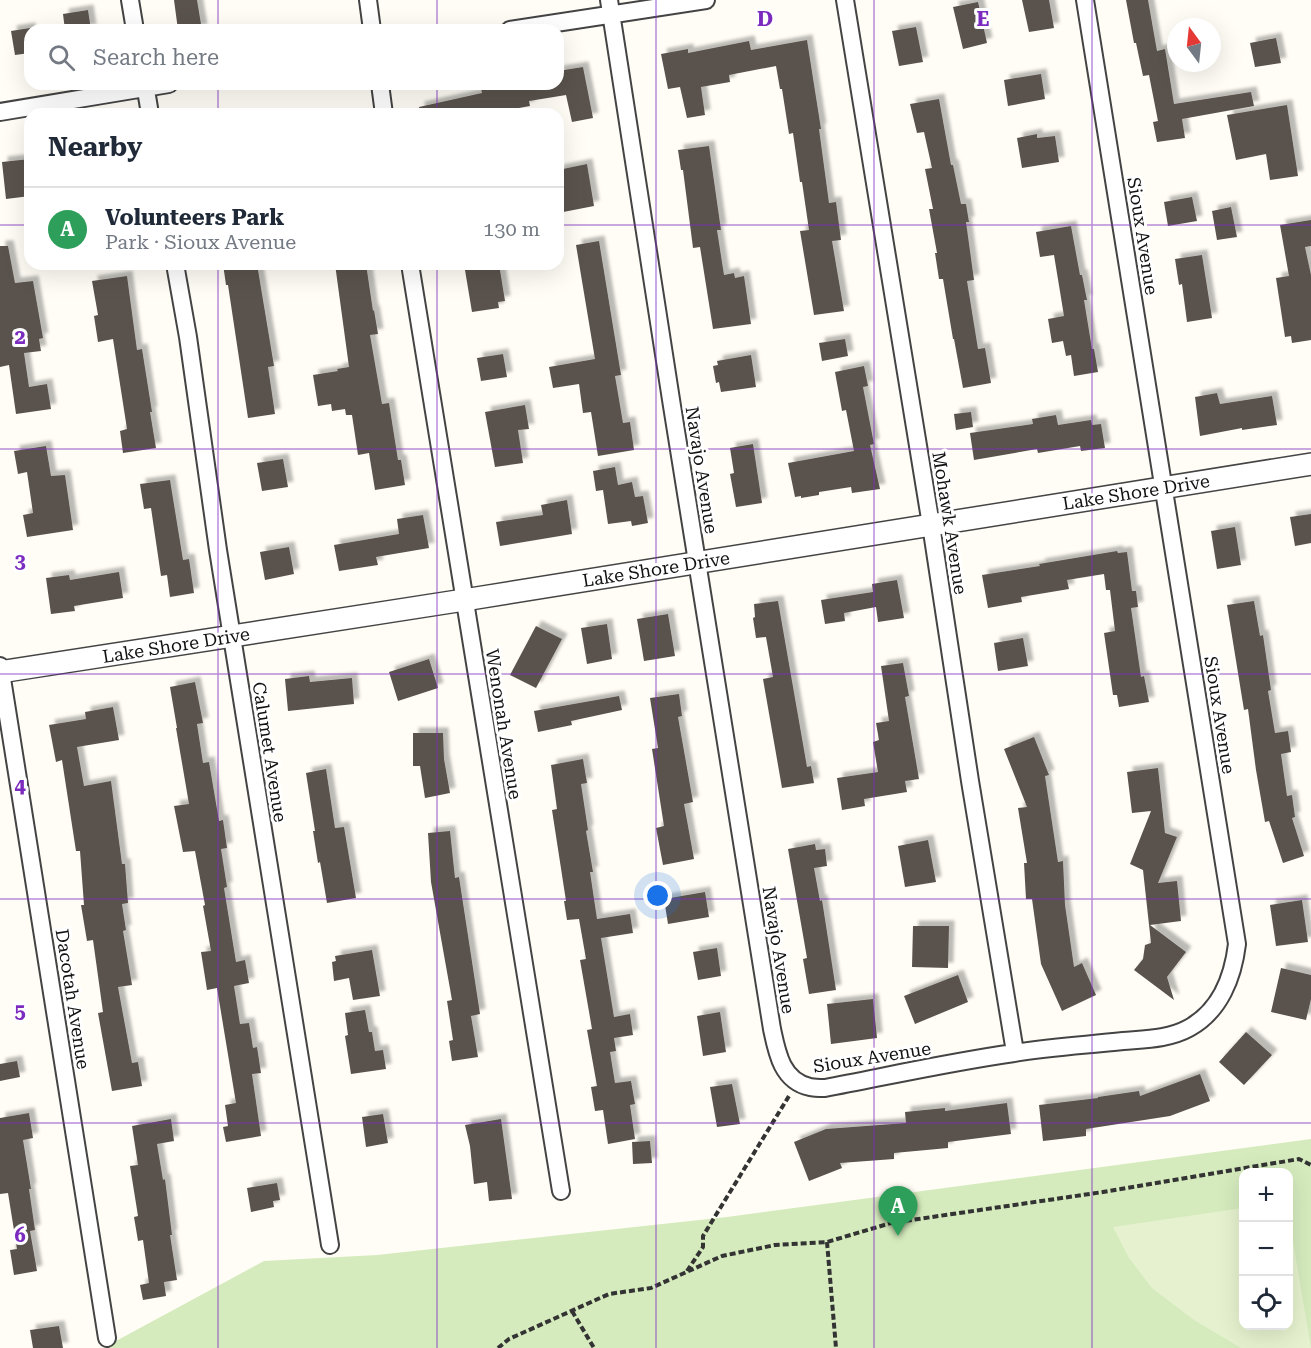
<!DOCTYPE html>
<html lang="en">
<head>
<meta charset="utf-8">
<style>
	body { margin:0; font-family:"Roboto Serif",serif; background:#f2f2f3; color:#1f2937 }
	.controls { position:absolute; right:18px; bottom:18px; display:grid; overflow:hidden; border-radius:12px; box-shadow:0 6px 24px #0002 }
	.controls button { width:54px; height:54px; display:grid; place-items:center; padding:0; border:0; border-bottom:2px solid #e0e1e3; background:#fff; color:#1f2937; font:30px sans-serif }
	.compass { position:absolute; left:1167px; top:18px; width:54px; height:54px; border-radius:50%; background:#fff; box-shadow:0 6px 24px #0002; rotate:345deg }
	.you { position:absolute; left:658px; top:896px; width:21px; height:21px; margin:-15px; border:4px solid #fff; border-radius:50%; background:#1a73e8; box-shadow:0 0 0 9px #1a73e833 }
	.badge { display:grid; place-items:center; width:39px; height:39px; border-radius:50%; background:#ea580c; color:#fff; font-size:20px; font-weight:700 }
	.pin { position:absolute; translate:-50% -50px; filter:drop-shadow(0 2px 3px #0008) }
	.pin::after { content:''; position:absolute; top:32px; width:21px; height:18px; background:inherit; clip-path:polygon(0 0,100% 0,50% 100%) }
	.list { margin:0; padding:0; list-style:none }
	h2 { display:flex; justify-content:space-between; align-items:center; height:78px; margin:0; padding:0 24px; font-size:26px }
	h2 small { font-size:20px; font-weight:400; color:#747a83 }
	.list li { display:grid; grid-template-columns:39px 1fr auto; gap:18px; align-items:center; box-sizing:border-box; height:84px; padding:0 24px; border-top:2px solid #e0e1e3 }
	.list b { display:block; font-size:22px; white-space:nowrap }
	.list p { margin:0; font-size:20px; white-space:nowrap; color:#747a83 }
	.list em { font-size:20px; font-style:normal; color:#747a83 }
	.icon { flex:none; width:33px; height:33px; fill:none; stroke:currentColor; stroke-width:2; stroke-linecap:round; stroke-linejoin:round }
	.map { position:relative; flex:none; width:1311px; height:1348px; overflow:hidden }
	.search { position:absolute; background:#fff; box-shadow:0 6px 24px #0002; left:24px; top:24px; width:540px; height:66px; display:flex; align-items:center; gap:15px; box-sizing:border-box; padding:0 21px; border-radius:18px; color:#747a83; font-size:22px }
	.panel { position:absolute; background:#fff; box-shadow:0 6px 24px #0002; left:24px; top:108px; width:540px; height:162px; border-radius:18px }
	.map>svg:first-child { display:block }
	.green { fill:#d5ebbd; fill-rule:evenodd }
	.pitch { fill:#e6f2cf }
	.building { fill:#5a524d; filter:url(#shadow) }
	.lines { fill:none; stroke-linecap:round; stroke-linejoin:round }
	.minor-casing { stroke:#444; stroke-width:20 }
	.tertiary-casing { stroke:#444; stroke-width:24 }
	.path { stroke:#333; stroke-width:4; stroke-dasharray:6 3; stroke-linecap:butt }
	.minor { stroke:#fff; stroke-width:16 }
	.tertiary { stroke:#fff; stroke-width:21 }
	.grid { fill:none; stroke:#7b2cbf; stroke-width:1.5; stroke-opacity:0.55 }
	.labels { text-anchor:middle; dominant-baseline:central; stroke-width:6; stroke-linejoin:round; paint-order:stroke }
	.street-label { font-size:18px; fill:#111; stroke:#fff }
	.grid-label { font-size:20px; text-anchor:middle; font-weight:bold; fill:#7b2cbf; stroke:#fff; stroke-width:6; stroke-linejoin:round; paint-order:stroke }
</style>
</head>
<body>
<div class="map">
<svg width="1311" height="1348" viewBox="0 0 1311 1348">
	<defs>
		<filter id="shadow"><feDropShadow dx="5.5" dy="-5.5" stdDeviation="1.5" flood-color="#0004"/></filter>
	</defs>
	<rect width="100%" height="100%" fill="#fffdf5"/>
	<path class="green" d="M1311,1139V1348H103L264,1261L377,1255L727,1217ZM1244,1172H1288V1326H1244Z"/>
	<path class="pitch" d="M1243,1208L1244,1326H1288L1289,1218L1311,1348H1241L1194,1320L1152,1288L1129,1258L1113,1227Z"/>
	<path class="building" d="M174,0H197L202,30H178Z
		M1022,0H1049L1054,28L1029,32Z
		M1126,0H1148L1157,51L1165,49L1174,104L1251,92L1254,106L1182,119L1185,138L1157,142L1153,122L1158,121L1149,75L1143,76L1136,43H1134Z
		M978,2L987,43L963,49L953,7Z
		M88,10L91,30H65L63,14Z
		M916,27L923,62L899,66L892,31Z
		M30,28V53L15,55L11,31Z
		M1276,38L1281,63L1255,67L1250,43Z
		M807,40L821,129H819L829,203L836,202L841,240L832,241L844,311L814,315L800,231L809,230L802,182H800L793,133L789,134L782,89H780L776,66L729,75L730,82L701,87L705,115L687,118L680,87L668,89L661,54L688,49V53L749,41L751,50Z
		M583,67L593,118L572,122L566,95L529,101L530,106L508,110V114H420L419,107L482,93L480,84H558V71Z
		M1041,74L1045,99L1008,106L1004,80Z
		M939,99L951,165H953L961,204H966L969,222H966L974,280L967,281L978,349L985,348L991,383L963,388L954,339H953L943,279H939L935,253H937L929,209H933L925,169L932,168L924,132L917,133L910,104Z
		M1287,105L1298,176L1270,180L1266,154L1236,160L1227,115Z
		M1037,134V138L1055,136L1059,162L1022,168L1017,138Z
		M709,146L721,230H717L724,275L734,273L735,278L744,276L751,324L713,329L700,247L693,248L683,170H681L678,150Z
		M30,159V196L6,199L2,162Z
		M587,164L594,206L558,213V170Z
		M1192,197L1197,221L1168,226L1164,202Z
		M1231,207L1237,237L1217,240L1212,211Z
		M1311,220V246L1305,247L1311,275V340L1292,343L1291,336L1285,337L1276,278L1289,276L1280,225Z
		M1071,226L1080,275H1082L1087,300H1084L1092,349H1094L1098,372L1074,376L1071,355L1066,356L1063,341L1052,343L1048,319L1064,316L1054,255L1040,257L1036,232Z
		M599,241L621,375L615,376L623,423L630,422L634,450L598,456L591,412L583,413L579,384L553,388L549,367L595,359L576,245Z
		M0,246H8L15,283L33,281L43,338L39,339L41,351L24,353L29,387L47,384L51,409L16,414L9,365L0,367Z
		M1202,255L1212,318L1187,322L1182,284L1179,285L1175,259Z
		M223,264H257L274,366L268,367L275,414L248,418L228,285H226Z
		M335,264H366L373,311L374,310L378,334L370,335L382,404L389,403L398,460H401L405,485L375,490L369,453L358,455L352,415H346L345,409L332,411L331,404L318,406L313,375L338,371L337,369L349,367Z
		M464,264H499L505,301L498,302L499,308L472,312Z
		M127,276L137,350L142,349L152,412H150L156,448L123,453L120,431L127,429L113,339L98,342L94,316L98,315L92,281Z
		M845,339L848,356L822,361L819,343Z
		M503,354L507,377L481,381L477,358Z
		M751,355L756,387L721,392L719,382L716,383L713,366L718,365L717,361Z
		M864,366L868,386L863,387L874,444L870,445L880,489L852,493L851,487L819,492V495L801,498V496L795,497L788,463L854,451L846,410L842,411L835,372Z
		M1217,393L1220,404L1272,396L1277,425L1242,430V428L1200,436L1195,397Z
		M525,405L529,429L518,430L523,463L495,467L485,412Z
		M971,412L973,427L956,430L954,414Z
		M1056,415L1058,425L1091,420L1092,425L1101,424L1105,448L1081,451L1080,446L1038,453L1037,449L974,460L970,433L1033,424L1032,419Z
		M753,444L762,503L736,507L730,474L734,473L730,448Z
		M46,446L51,476L65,475L73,530L27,537L23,515L33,513L27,472L18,474L14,451Z
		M283,459L288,487L262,491L257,463Z
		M615,467L618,485L632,482L635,497L643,496L648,523L632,526L631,521L608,524L603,490L596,491L593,471Z
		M170,480L183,560L189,559L194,593L170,597L167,575L161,576L151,508L144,509L140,484Z
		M567,500L572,534L500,546L496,522L543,515L541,505Z
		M1311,514V543L1295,546L1290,517Z
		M423,515L429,548L376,557L378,565L339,571L334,545L399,534L397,519Z
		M1235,527L1241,565L1217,569L1211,531Z
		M289,547L294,574L265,580L260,552Z
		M1117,551L1118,553L1127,552L1132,591H1136L1138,607L1131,608L1141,677L1144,676L1149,702L1119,707L1117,695H1113L1104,633L1115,631L1110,590H1106L1104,574L1067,580L1069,589L1021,597L1022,602L988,608L982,575L1040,566L1039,564Z
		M119,572L123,598L74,606L75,611L51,614L46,578L69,575L70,580Z
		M897,580L904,618L878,622L876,607L844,613L845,621L825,624L821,600L873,592L872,584Z
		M778,601L807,767L811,766L814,783L782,788L763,679L773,677L766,637L756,638L753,618L755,617L754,604Z
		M1254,601L1260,636L1263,635L1271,690L1268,691L1275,733L1288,731L1291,752L1281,754L1287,796L1292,795L1295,817L1292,818L1304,856L1283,863L1269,821L1265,822L1256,770L1248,709L1244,710L1227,605Z
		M668,614L675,656L644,661L637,619Z
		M607,624L612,659L587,664L581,628Z
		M536,626L562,639L536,688L510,675Z
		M1023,638L1028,666L998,671L994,643Z
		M429,659L438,688L398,701L389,672Z
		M903,663L909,696L905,697L919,779L905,781L907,792L864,799L865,806L842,810L837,778L878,772L873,742L879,740L876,723L889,721L881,666Z
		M309,676L310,682L352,678L354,704L288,711L285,679Z
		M195,682L203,723L197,724L203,763L209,762L219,821L223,820L227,848L221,849L227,887L224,888L236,962L245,960L249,983L234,986L240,1024L249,1023L253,1048L257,1047L261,1073L252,1074L261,1136L226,1142L223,1127L228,1126L225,1105L236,1103L217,988L207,990L201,952L211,951L203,906L205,905L195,851L183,852L174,806L189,804L176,728H177L170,687Z
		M679,694L682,716L678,717L693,802L684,804L694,859L663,865L656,828L664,826L652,749L658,748L650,698Z
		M619,696L622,710L571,721L572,725L538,732L534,711Z
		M113,707L119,740L77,747L84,786L111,781L122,864H125L128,903L122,904L126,930L123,931L132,985L118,987L132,1063L138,1062L142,1086L112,1091L98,1013L103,1012L93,940L87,941L81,905H84L80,851H76L62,760L56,762L49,725L86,719L85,712Z
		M413,733H443L444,759L450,793L425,798L420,766H413Z
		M1034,737L1049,775L1045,776L1058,862L1063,861L1065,905L1074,967L1082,963L1096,995L1062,1011L1041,964L1032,899H1026L1024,863H1027L1018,808L1027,807L1004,749Z
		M583,759L587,783L581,784L588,830L586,831L593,872H590L597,919L630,914L633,933L601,938L614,1017L630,1014L633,1035L614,1038L616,1051L610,1052L615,1083L631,1081L635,1104L630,1105L635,1139L608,1144L603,1110L595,1111L591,1087L597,1086L587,1030L592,1029L580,960L586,959L579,919L567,920L564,901H566L552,810L557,809L551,765Z
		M1158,768L1165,833L1177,837L1158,883L1177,881L1181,921L1150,925L1186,952L1167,977L1174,1000L1134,970L1143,959L1145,945L1151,943L1143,870L1130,864L1151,811L1132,813L1127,772Z
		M326,769L335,828L344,827L356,898L327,903L320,862L318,863L313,831H315L306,773Z
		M450,831L455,878L459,877L480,1014L471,1016L478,1057L452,1061L449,1041L453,1040L447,1001L452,1000L431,882L428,833Z
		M928,840L936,882L905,887L898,846Z
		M815,844L816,850L825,849L827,866L814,868L820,901L822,900L836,990L809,994L803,959L807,958L788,849Z
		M705,892L709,917L668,924L664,899Z
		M1302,900L1308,942L1276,946L1270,905Z
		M913,926H949L948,968L912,967Z
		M717,948L721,976L698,980L693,952Z
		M372,950L380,996L353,1000L349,978L334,981L332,962L336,961L335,956Z
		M1281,968L1311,975V999L1306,1020L1271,1012Z
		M958,975L968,1002L915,1024L904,996Z
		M873,999L877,1038L831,1044L827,1004Z
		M365,1010L369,1032H372L375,1051L383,1050L386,1069L351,1074L345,1036L348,1035L345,1013Z
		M720,1012L726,1052L703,1056L697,1016Z
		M1246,1032L1272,1055L1244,1085L1219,1062Z
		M17,1061L20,1077L0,1081V1064Z
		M1200,1074L1210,1101L1170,1116L1086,1129V1136L1043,1141L1039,1105L1098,1098V1097L1139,1091L1140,1096Z
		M732,1084L740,1124L717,1127L710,1087Z
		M1007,1103L1011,1134L948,1142V1148L894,1153V1159L840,1163L842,1168L809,1181L794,1142L826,1129L906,1123L905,1112L945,1108V1111Z
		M29,1113L33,1138L23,1140L31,1189H29L35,1230L30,1231L37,1271L14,1275L10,1250L17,1249L8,1193L0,1194V1118Z
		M383,1114L388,1143L366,1147L362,1117Z
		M171,1119L174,1141L157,1144L163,1180L165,1179L172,1235H170L177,1280L164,1282L166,1296L143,1300L140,1285L149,1283L143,1240L138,1241L134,1217L138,1216L130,1166L138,1165L132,1126Z
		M501,1119L512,1199L489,1201L487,1182L474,1184L470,1146L465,1125Z
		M650,1141L652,1163L633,1164L632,1142Z
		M277,1183L280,1200L273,1201L274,1207L251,1212L247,1188Z
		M59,1326L63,1348H33L30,1330Z"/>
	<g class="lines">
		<g class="minor-casing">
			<path id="minor" d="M130,0L135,30
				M368,0L372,30
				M609,0L672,406L772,1029C777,1053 782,1081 810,1087C814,1088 820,1088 825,1088C888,1076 950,1062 1014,1053C1050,1047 1087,1045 1123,1041C1146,1039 1169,1039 1189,1028C1220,1011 1233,977 1237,944L1085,0
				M845,0L931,525L970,781L1015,1052
				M510,30L706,0
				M145,84L150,114
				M380,84L384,114
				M0,112L169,84
				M175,264L188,337L218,550L330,1245
				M410,264L561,1191
				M0,666L107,1338"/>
		</g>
		<g class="tertiary-casing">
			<path id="tertiary" d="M0,672L464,600L1311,464"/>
		</g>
		<path class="path" d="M827,1242L836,1348
			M687,1271L703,1247V1236L789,1096
			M572,1311L594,1348
			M498,1348L509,1339L609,1294L651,1288L722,1256L775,1245L827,1242L891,1223L1103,1192L1299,1159L1311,1165"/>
		<use href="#minor" class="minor"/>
		<use href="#tertiary" class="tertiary"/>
	</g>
	<path class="grid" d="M218,0V30M437,0V30M656,0V1348M874,0V1348M1092,0V1348M218,84V114M437,84V114M0,225H30M558,225H1311M218,264V1348M437,264V1348M0,449H1311M0,674H1311M0,899H1311M0,1123H1311"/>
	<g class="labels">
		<g class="street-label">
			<text transform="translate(1143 236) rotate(81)">Sioux Avenue</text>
			<text transform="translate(702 470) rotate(81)">Navajo Avenue</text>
			<text transform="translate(1136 492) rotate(-9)">Lake Shore Drive</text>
			<text transform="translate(950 523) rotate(81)">Mohawk Avenue</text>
			<text transform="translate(656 569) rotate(-9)">Lake Shore Drive</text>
			<text transform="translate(176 645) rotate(-9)">Lake Shore Drive</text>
			<text transform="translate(1220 715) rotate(81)">Sioux Avenue</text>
			<text transform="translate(504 724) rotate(81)">Wenonah Avenue</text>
			<text transform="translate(270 752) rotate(81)">Calumet Avenue</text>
			<text transform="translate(779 950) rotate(81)">Navajo Avenue</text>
			<text transform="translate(73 999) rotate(81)">Dacotah Avenue</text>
			<text transform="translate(872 1057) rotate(-9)">Sioux Avenue</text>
		</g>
	</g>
	<g class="grid-label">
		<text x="765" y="26">D</text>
		<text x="983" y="26">E</text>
		<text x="20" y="344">2</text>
		<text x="20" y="568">3</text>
		<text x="20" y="793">4</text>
		<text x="20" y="1018">5</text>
		<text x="20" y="1242">6</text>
	</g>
</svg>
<div class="controls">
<button>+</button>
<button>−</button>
<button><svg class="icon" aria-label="locate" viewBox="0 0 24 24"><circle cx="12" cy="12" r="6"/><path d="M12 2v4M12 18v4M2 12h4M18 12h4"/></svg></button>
</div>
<svg class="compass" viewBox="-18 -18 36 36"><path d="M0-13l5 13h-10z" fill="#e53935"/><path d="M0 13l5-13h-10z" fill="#747a83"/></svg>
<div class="you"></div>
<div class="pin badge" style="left:898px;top:1236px;background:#2e9e5b">A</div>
<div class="search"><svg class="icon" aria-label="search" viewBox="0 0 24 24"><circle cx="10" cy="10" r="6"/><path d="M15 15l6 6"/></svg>Search here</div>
<section class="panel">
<h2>Nearby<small></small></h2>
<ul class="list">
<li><span class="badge" style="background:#2e9e5b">A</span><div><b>Volunteers Park</b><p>Park · Sioux Avenue</p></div><em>130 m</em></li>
</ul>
</section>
</div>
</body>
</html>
